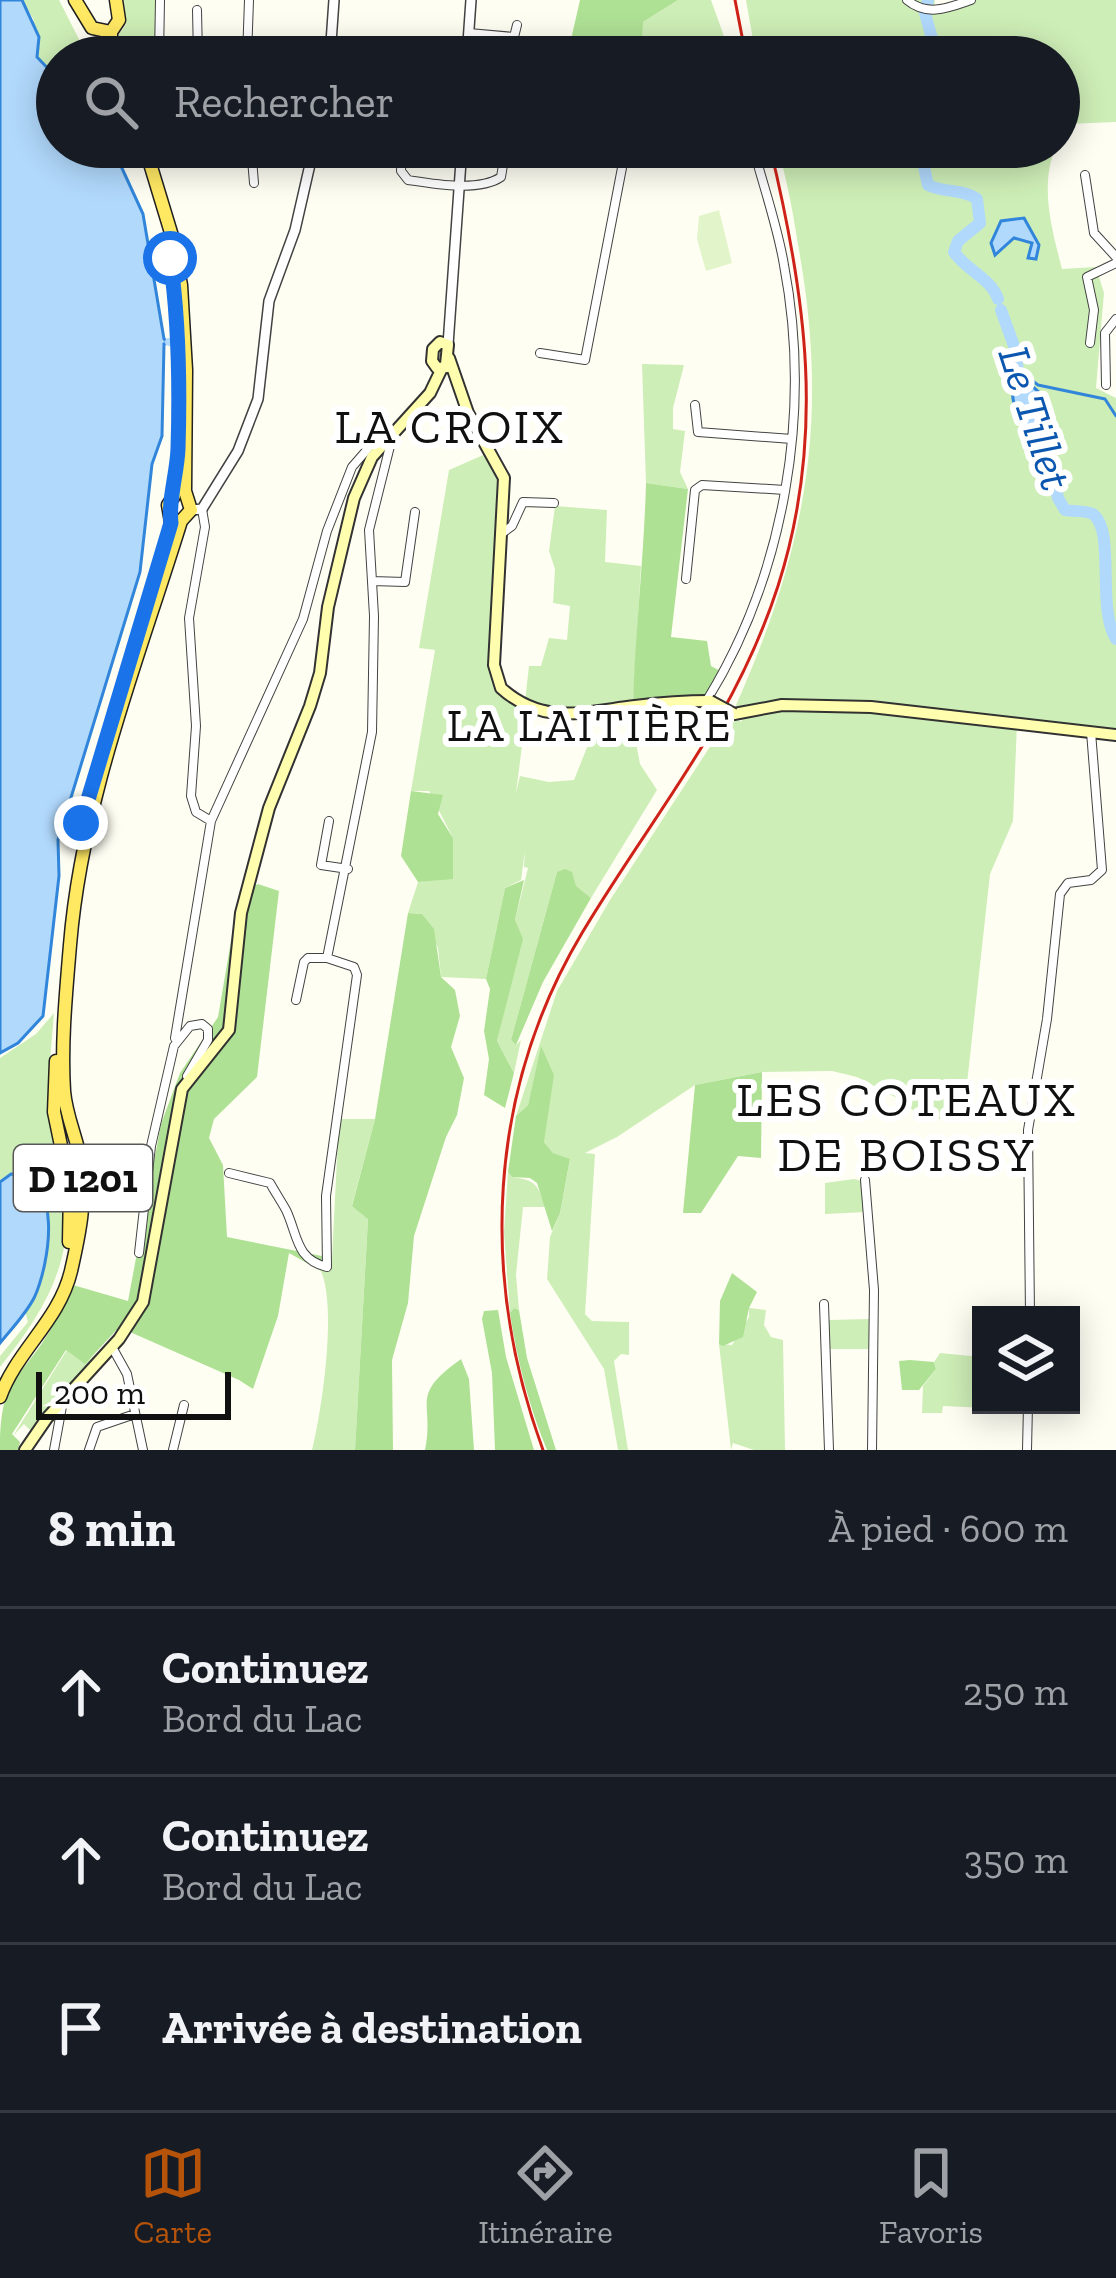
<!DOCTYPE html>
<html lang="fr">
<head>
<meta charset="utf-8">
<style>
	body { margin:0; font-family:"Zilla Slab",serif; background:#242831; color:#f1f3f6 }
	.controls { position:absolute; right:36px; bottom:36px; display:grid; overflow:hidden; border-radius:0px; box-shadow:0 6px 30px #0003 }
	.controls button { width:108px; height:108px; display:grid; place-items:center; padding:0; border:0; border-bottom:3px solid #363941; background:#171b24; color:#f1f3f6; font:60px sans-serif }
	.scale { position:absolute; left:36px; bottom:30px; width:195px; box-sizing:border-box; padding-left:12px; border:6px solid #101010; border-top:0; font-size:33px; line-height:42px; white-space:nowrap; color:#101010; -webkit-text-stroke:9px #fff; paint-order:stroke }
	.stop { position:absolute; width:36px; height:36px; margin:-27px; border:9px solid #1a73e8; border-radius:50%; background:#fff }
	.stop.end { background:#1a73e8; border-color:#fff; box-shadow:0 3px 12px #0008 }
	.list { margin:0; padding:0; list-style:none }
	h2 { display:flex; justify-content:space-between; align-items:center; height:156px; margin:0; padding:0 48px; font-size:51px }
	h2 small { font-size:39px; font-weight:400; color:#9ea1a6 }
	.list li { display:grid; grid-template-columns:78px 1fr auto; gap:36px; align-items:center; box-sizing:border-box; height:168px; padding:0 48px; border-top:3px solid #363941 }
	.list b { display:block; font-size:45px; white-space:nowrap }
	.list p { margin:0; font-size:39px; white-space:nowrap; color:#9ea1a6 }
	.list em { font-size:39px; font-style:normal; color:#9ea1a6 }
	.icon { flex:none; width:66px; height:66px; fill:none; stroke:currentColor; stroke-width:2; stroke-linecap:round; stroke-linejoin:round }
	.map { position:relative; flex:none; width:1116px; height:1450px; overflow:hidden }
	.search { position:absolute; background:#171b24; box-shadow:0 6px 30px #0003; left:36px; right:36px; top:36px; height:132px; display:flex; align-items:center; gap:30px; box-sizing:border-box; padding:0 42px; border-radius:66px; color:#9ea1a6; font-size:45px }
	.sheet { height:660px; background:#171b24 }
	nav { display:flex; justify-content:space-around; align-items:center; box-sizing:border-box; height:168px; border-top:3px solid #363941; background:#171b24; font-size:33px; color:#9ea1a6 }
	nav a { display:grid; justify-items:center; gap:6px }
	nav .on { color:#b45309 }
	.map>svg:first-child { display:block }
	.green { fill:#ceeeb7 }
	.forest { fill:#afe195 }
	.pitch { fill:#e2f5ca }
	.water { fill:#b1d9fc; stroke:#3186db; stroke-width:3 }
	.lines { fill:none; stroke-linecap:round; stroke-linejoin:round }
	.stream { stroke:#3186db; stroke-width:3 }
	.canal { stroke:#b1d9fc; stroke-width:8 }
	.river { stroke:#b1d9fc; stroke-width:12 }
	.minor-casing { stroke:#434343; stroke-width:10 }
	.tertiary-casing { stroke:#434343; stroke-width:12 }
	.secondary-casing { stroke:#323232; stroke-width:14 }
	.primary-casing { stroke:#212121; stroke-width:15 }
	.minor { stroke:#fff; stroke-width:8 }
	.tertiary { stroke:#fff; stroke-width:9 }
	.secondary { stroke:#fffeae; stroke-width:10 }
	.primary { stroke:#ffe963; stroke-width:12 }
	.rail { stroke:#cf2218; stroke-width:3 }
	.secondary-bridge-casing { stroke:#323232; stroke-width:14; stroke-linecap:butt }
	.secondary-bridge { stroke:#fffeae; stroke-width:10 }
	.route { stroke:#1a73e8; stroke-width:15 }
	.labels { text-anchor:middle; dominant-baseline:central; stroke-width:12; stroke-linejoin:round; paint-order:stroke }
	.shield { fill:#fff; stroke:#585858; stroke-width:3 }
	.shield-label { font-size:39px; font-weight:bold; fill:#101010 }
	.water-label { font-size:45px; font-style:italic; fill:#0b57b0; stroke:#fff }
	.neighbourhood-label { font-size:45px; letter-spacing:3px; fill:#101010; stroke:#fff }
	.quarter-label { font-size:48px; letter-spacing:3px; fill:#101010; stroke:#fff }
</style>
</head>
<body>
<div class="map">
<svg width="1116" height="1450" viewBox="0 0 1116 1450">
	<rect width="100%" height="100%" fill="#fffef3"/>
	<path class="green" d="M22,0H59L88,57H57V94L4,54L34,20Z
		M124,0H157L155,57H117L115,40L126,24Z
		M678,0H711L725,39L737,37L742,57H642L643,22Z
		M746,0H935L934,12L977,0H1116V122L1066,124L1059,140V57H756Z
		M777,147H1056C1039,185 1052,230 1062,269L1096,267L1104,293L1096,388L1116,398V735L1017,724L1013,821L990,874L963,1120L924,1118L895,1097L857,1077L832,1071L762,1072L695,1085L617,1137L585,1153L595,1154L585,1314L592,1321L629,1322V1355L621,1354L614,1361L628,1450H618L604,1369L547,1279L550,1237L560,1213L570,1160L553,1153L544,1142L541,1048L528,1105L516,1116L557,991L610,900L730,716L742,722L736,705C805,550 829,425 800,256C794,220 788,181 777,147Z
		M642,364L684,365L673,408V429L685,431L680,472L688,489L646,483Z
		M490,452L502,472L493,678L525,701L529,666H541L549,638L567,640L570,606L553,603L555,569L549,551L555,506L607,510L605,562L641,566L633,706L585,715L527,706L516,793L520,776L549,782L574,780L590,740L630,738L636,743L640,764L657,790L591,898L557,872L511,1040L516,1045L521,1040L514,1073L497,1041L509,991L515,920L528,868L524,867L525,851L521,880L505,888L486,979L441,977L438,948L422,914L408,913L418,882L453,878V838L429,791H411L435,650L419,648L449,470Z
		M54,1013C52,1041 48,1070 50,1097C51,1125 61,1153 65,1180C76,1259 47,1308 0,1367V1356L28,1322L25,1311L37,1290L48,1245L11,1174L0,1182V1058L36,1034Z
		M339,1119H375L352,1205L368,1218L355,1450H312C322,1410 337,1308 321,1271L332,1258Z
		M508,1172L512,1177C535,1180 538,1184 545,1207H523L516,1275L519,1310L514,1308L510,1313L504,1232Z
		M854,1179L862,1181L866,1212L825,1214V1183Z
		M749,1308L766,1310L764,1325L771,1337L783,1340L785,1450H754L733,1443L731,1450L719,1344L732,1345L749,1317Z
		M870,1319L871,1349H829L828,1320Z
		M102,1349L104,1351L32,1432L24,1424L13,1436L67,1350L85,1363Z
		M981,1352V1405L986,1408L943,1406L942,1413H922L923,1386L936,1369L934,1362L940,1353L971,1356Z"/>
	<path class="forest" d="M580,0H678L643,22L642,57H567Z
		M646,483L688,489L671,637L707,641L711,666L724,673L707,701L633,706C635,631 644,558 646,483Z
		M411,791L443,795L438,814L453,838V879L418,882L401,856Z
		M565,869L572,872L576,886L591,898L543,982L516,1045L511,1040L557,872Z
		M524,880L515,920L523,939L497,1041L514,1073L505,1108L484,1095L489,1059L484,1031L490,989L486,979L505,888Z
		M258,884L279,891L257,1077L214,1119L209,1138L223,1165L227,1237L332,1258L321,1271L289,1253L278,1316L253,1389L239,1380L130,1332L122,1324L85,1364L66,1350L12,1434L20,1442L18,1450H0C0,1376 18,1384 51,1329C60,1315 66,1299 73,1285L128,1301L161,1124L180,1073L218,1017L239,894Z
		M408,913L422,914L434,929L441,977L455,990L460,1016L451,1047L464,1078L457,1115L446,1137L414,1236L408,1303L392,1360L393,1450H355L368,1219L352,1206L375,1119Z
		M541,1046L554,1075L544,1142L553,1153L570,1159L560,1213L552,1231L537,1183L530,1178L512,1177L508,1172L516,1116L528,1105Z
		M762,1072L761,1158L738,1156L701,1213H683L695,1085Z
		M732,1273L757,1292L749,1308L743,1337L723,1346L719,1344L720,1301Z
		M514,1308L519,1310L527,1358L556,1450H547C529,1406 517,1360 510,1313Z
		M498,1310L506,1357L534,1450H495L492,1373L482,1319L484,1311Z
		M461,1359L469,1379L474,1450H425C435,1401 408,1397 461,1359Z
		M910,1360L934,1362L936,1369L919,1390H902L899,1361Z"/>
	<path class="pitch" d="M719,210L732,263L706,271L697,239L699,216Z"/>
	<path class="water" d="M0,0H22L39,37L37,57L57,78V147H112L115,153L143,214L164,339L169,343L164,344L162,436L152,464L140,572L58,840L59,876L43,1016L18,1043L0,1053Z
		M1024,218L1039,245L1036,259L1028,258L1032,243L1014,238L995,255L991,243L1001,221Z
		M1016,372L1040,393L1048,443C1021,425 1005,405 1016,372Z
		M11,1174C65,1175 49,1264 35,1296C27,1313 12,1328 0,1343V1182Z"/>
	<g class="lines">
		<path class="stream" d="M1016,368L1038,385L1105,399L1116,416"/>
		<path class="canal" d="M169,342L187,343"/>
		<path class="river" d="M928,0L925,13L937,57
			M927,147L924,167L928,185C944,193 964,189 977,199L980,223L958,241L954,252C967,271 991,278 998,299
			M1001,310L1014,346L1021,388
			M1045,432L1058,498L1065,510C1074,512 1085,510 1093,514C1116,532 1096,606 1116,639"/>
		<g class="minor-casing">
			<path id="minor" d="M907,0C927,17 948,8 971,0
				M197,10L198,57
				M469,33L514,37L517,25
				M159,57L160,0
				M247,57L249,0
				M251,147L254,183
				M402,147L401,171L408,180C434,184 479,192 501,177L506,147
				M1085,175L1094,233L1116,257
				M1090,343L1094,310L1087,277L1116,263
				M540,353L585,360L626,147
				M1106,385L1105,333L1116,319
				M695,405L698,432L792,439
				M202,509L205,527L189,618L196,726L191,796L196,812L211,821
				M501,534L512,526L523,502L554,503
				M686,579L695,490L702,485L785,490
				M372,581L405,582L415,512
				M707,700C785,573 812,412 784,265C778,229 766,194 756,158L727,147
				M211,821L303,619L327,531L352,467L372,444L387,435
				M329,821L321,865L348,869
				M296,1000L304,962L308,958H327
				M175,1038L211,821
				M229,1173L270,1183C275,1192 281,1201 286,1210C298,1235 295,1259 327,1267L326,1196L357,975L354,967L327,958L372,732L374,616L369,530L392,438
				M865,1180L874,1290L872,1450
				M139,1253L151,1146L174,1046L190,1026L202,1024L208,1029V1040L187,1076
				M824,1304L829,1450
				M1030,1315L1028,1130L1047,1019L1060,894L1068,883L1091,880L1102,870L1091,732
				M112,1347L127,1374L143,1450
				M54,1450L63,1401
				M89,1450L97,1427L135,1414
				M173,1450L184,1405
				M1027,1450L1028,1405"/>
		</g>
		<g class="tertiary-casing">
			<path id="tertiary" d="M330,57L334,0
				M467,57L471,0
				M448,345L462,147
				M191,510L202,509L238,451L258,399L269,301L295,230L314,147"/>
		</g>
		<g class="secondary-casing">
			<path id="secondary" d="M449,358L468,413L504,478L494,665L501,688C543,726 584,712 635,706C659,703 685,701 710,701
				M446,364L448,345L440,342L433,349L432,361L437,368L447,367
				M734,714L782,705L871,707L1116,735
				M25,1450L47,1418L119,1339L143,1302L182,1089L229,1030L241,913L269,808L310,706L320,673L328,607L354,498L372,457L430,393L442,368"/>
		</g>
		<g class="primary-casing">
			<path id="primary" d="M75,0L92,28L111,32
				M111,57V32L119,20L116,0
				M167,545L171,522L168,505L174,496L177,467
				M56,1061L54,1112L70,1189L69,1242
				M0,1397C17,1350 59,1321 71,1271C79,1236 87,1198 81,1162C77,1138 66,1116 64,1091C61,1043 66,993 70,945C82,799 138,660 181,521L191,510L185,491L186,370L181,285L172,236L145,147"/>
		</g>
		<use href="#minor" class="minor"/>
		<use href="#tertiary" class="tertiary"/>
		<use href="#secondary" class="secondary"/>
		<use href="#primary" class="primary"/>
		<path class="rail" d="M735,0L746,57
			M543,1450C480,1278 487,1093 582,933C653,814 734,722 778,586C826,436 806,296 770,147"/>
		<g class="secondary-bridge-casing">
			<path id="secondary-bridge" d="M710,701L734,714"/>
		</g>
		<use href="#secondary-bridge" class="secondary-bridge"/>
	</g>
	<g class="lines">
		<path class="route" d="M81,823L171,523C168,500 177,474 178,449C180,385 179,321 170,258"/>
	</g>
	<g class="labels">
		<rect class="shield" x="14" y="1145" width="138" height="66" rx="9"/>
		<g class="shield-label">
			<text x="83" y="1178">D 1201</text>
		</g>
		<g class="water-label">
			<text transform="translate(1035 418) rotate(72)">Le Tillet</text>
		</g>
		<g class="neighbourhood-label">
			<text x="590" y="726">LA LAITIÈRE</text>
		</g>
		<g class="quarter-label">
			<text x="450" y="426">LA CROIX</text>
			<text x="907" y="1099">LES COTEAUX<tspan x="907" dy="55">DE BOISSY</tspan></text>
		</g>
	</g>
</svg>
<div class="controls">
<button><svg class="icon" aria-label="layers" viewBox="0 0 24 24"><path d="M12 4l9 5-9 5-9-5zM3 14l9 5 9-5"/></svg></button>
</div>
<div class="scale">200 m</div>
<div class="stop" style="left:170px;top:258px"></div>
<div class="stop end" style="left:81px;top:823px"></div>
<div class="search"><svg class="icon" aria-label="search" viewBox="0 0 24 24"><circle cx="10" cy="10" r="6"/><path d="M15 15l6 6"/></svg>Rechercher</div>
</div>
<section class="sheet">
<h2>8 min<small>À pied · 600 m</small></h2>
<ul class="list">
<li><svg class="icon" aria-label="ahead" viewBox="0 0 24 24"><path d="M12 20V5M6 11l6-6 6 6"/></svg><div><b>Continuez</b><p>Bord du Lac</p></div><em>250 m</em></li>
<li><svg class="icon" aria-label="ahead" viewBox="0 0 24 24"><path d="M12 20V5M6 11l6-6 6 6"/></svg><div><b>Continuez</b><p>Bord du Lac</p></div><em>350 m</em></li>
<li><svg class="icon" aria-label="arrive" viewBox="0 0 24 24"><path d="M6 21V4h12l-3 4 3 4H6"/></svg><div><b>Arrivée à destination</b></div></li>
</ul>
</section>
<nav>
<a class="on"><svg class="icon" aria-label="map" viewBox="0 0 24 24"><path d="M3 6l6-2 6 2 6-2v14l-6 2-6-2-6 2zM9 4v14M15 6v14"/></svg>Carte</a>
<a><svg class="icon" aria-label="directions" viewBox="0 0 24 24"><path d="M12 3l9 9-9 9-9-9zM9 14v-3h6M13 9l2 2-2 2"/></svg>Itinéraire</a>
<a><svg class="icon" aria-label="saved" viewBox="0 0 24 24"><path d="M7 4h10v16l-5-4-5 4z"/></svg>Favoris</a>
</nav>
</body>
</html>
